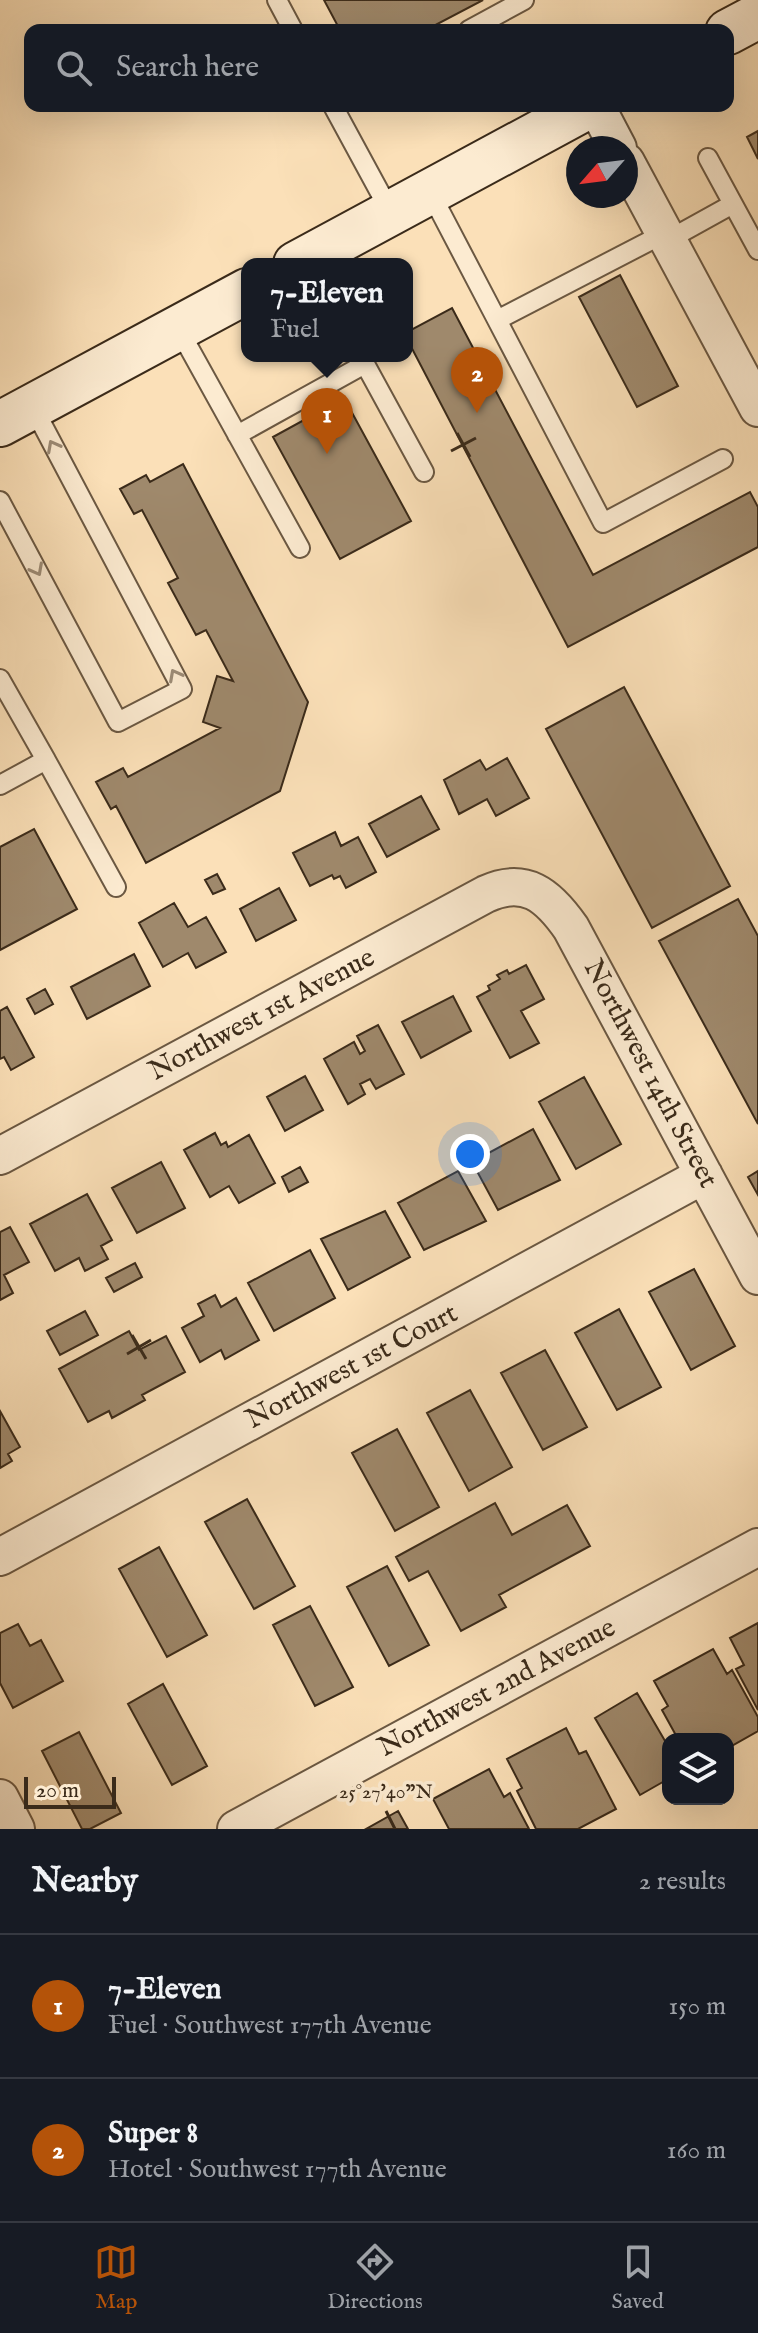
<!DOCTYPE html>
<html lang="en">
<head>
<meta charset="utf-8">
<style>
	body { margin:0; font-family:"IM FELL English",serif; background:#242831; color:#f1f3f6 }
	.controls { position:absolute; right:24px; bottom:24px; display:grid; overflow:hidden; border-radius:16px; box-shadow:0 8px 32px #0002 }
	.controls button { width:72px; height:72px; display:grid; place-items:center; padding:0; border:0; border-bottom:2px solid #363941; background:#171b24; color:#f1f3f6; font:40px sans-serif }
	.compass { position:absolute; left:566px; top:136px; width:72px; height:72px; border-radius:50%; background:#171b24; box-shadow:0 8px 32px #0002; rotate:242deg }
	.scale { position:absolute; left:24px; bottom:20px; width:92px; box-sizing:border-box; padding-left:8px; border:4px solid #3b2b1a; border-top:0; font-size:22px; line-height:28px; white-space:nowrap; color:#3b2b1a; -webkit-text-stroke:6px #fcebd1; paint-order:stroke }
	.you { position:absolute; left:470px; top:1154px; width:28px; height:28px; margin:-20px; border:6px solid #fff; border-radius:50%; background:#1a73e8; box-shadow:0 0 0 12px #1a73e833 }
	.badge { display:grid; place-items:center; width:52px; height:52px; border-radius:50%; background:#b45309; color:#fff; font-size:26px; font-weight:700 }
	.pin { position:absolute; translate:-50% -66px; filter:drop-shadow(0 2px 4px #0008) }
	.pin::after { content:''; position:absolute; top:42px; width:28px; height:24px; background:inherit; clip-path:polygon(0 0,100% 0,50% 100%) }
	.popup { position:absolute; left:241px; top:258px; width:172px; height:104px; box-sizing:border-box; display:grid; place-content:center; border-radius:16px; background:#171b24; filter:drop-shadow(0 2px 6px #0005); font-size:26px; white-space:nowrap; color:#9ea1a6 }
	.popup b { font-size:30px; color:#f1f3f6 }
	.popup::after { content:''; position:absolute; left:50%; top:100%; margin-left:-16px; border:16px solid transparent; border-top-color:#171b24 }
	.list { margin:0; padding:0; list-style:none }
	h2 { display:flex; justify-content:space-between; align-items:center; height:104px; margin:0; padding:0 32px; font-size:34px }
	h2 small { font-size:26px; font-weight:400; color:#9ea1a6 }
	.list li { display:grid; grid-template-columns:52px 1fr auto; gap:24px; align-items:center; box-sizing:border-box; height:144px; padding:0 32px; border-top:2px solid #363941 }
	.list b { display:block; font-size:30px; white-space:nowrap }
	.list p { margin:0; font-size:26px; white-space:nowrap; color:#9ea1a6 }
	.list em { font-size:26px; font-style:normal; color:#9ea1a6 }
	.icon { flex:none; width:44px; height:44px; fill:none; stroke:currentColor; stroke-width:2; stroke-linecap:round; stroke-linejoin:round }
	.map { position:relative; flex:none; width:758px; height:1829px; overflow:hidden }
	.search { position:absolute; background:#171b24; box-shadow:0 8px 32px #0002; left:24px; right:24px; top:24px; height:88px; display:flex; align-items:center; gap:20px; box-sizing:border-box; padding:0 28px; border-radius:16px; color:#9ea1a6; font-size:30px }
	.sheet { height:392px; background:#171b24 }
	nav { display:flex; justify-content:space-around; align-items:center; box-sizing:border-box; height:112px; border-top:2px solid #363941; background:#171b24; font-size:22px; color:#9ea1a6 }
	nav a { display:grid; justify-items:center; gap:4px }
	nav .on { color:#b45309 }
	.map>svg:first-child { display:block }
	.building { fill:#9f896c; stroke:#3b2b1a; stroke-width:2 }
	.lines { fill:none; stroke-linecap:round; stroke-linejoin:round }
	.service-casing { stroke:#6b5842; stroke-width:22 }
	.minor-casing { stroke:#6b5842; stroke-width:40 }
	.secondary-casing { stroke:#3b2b1a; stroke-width:48 }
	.service { stroke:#fcebd1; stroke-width:18 }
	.minor { stroke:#fcebd1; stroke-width:36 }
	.secondary { stroke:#fcebd1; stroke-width:44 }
	.oneway { stroke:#9c8b76 }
	.ticks { fill:none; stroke:#3b2b1a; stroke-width:3 }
	.labels { text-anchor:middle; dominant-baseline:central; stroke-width:7; stroke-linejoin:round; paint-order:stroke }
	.street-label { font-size:28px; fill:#3b2b1a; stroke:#fcebd1 }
	.ticks-label { font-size:20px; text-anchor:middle; fill:#3b2b1a; stroke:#fcebd1; stroke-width:7; stroke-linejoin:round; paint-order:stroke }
</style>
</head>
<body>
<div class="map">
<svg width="758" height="1829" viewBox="0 0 758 1829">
	<rect width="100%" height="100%" fill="#fbe0b8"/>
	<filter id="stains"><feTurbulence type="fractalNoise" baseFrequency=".0025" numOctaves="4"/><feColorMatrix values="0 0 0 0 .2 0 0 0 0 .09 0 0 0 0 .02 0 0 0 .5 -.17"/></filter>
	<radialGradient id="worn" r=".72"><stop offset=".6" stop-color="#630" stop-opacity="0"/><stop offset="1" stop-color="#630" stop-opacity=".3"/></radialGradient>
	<path class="building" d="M324,0H483L426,30H340Z
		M758,131V159L747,137Z
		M620,275L678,386L637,407L579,297Z
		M452,308L593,575L750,492L758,507V547L568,647L407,339V332Z
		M344,398L411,521L340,559L273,437Z
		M183,464L308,702L280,791L146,863L116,806L111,809L96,782L123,768L128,777L220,728L203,722L217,676L233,681L206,630L196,635L168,583L178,578L142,510L134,514L120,489L146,475L150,482Z
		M624,687L730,886L652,928L546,729Z
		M507,758L529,798L496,816L487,799L459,814L444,780L480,760L486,770Z
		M421,796L439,829L387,857L369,824Z
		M34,829L77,909L0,950V847Z
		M335,832L341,846L358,837L376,872L346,888L340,876L334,879L332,875L310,886L293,853Z
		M217,874L225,889L213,894L205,880Z
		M279,888L296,920L256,941L240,909Z
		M738,899L758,936V1124L659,941Z
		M174,903L188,927L206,917L226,952L196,968L188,953L163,967L139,923Z
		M134,954L150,986L87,1019L71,987Z
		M526,965L544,999L521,1011L539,1043L510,1058L477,997L490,990L488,986L500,979L497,975L507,970L509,974Z
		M45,989L53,1004L35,1014L27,999Z
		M453,996L471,1031L421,1058L402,1022Z
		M7,1007L34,1057L11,1070L4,1057L0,1059V1011Z
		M378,1025L404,1074L376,1089L370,1079L360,1084L365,1094L348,1104L324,1059L354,1042L360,1054L365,1051L357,1036Z
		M305,1076L323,1110L285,1131L267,1097Z
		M584,1077L621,1144L576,1169L539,1102Z
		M533,1129L560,1180L498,1210L472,1162Z
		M215,1133L221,1145L226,1142L228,1147L249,1135L275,1183L239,1203L229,1186L210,1197L184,1150Z
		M161,1162L185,1208L137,1233L112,1188Z
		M300,1167L308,1182L289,1192L282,1177Z
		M458,1171L486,1221L424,1250L398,1203Z
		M758,1171V1195L748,1177Z
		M87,1194L112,1240L101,1246L108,1259L85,1271L79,1258L55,1271L30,1224Z
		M385,1211L410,1257L348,1290L321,1239Z
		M10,1227L29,1262L4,1275L13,1293L0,1300V1232Z
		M310,1250L335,1298L274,1331L248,1283Z
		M135,1263L142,1277L114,1292L106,1278Z
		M694,1269L735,1346L691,1370L649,1292Z
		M215,1295L221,1307L236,1298L259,1340L225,1359L221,1350L200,1362L182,1328L204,1316L198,1304Z
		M619,1309L661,1387L617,1410L575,1333Z
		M85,1311L98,1335L60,1355L47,1331Z
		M129,1331L139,1350L166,1336L185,1372L142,1395L145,1400L112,1418L109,1411L88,1422L59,1369Z
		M545,1350L587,1427L543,1450L501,1373Z
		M470,1390L512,1467L469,1491L427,1413Z
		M0,1411L20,1447L8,1454L12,1461L0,1468Z
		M397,1429L439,1507L395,1531L352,1453Z
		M247,1499L295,1586L254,1609L205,1522Z
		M495,1503L512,1535L567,1505L590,1546L499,1595L506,1607L461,1631L428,1571L409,1581L396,1557Z
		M159,1547L207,1635L167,1657L119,1569Z
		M387,1566L429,1645L389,1666L347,1587Z
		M310,1606L353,1687L315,1706L273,1625Z
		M758,1623V1710L736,1669L744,1665L730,1638Z
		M18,1624L30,1646L41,1640L63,1681L13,1708L0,1683V1633Z
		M713,1649L727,1674L732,1670L758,1717V1731L728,1748V1739H678L662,1710L668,1706L654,1681Z
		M163,1684L207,1766L172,1785L128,1704Z
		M637,1693L668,1746V1779L640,1795L595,1718Z
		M566,1728L579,1754L586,1751L616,1809L578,1829H536L517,1791L522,1788L507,1759Z
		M79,1732L121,1813L90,1829H82L42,1751Z
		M489,1769L504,1797L510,1793L529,1829H449L433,1799Z
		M398,1811L408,1829H366Z"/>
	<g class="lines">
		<g class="service-casing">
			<path id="service" d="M277,0L293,30
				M469,30L524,0
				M333,106L391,213
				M708,158L758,250
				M430,192L497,320
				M665,233L497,320L603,523L723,459
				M668,240L733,204
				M178,328L300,548
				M365,364L424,472
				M237,435L365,364L361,356
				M0,501L118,722L182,689L33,407
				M0,679L46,760L0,785
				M46,760L116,887"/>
		</g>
		<g class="minor-casing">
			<path id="minor" d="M596,106L618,148
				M626,162L758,408
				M0,1156L486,894C525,876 548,895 571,928L758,1276
				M0,1557L704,1175
				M0,1798L16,1829
				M236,1829L758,1547"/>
		</g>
		<g class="secondary-casing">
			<path id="secondary" d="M728,32L758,16
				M296,264L589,106
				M0,424L247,291"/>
		</g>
		<use href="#service" class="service"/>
		<use href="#minor" class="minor"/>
		<use href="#secondary" class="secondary"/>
	</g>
	<defs><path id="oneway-chevron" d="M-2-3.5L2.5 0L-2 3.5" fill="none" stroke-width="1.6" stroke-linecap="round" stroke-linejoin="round" transform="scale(2)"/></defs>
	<g class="oneway">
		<use href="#oneway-chevron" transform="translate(53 446) rotate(-118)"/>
		<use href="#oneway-chevron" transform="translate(37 570) rotate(62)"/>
		<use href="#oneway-chevron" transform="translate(175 675) rotate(-118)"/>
	</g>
	<path class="ticks" d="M457,433L470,457M451,451L476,438M132,1335L146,1359M127,1354L151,1340M386,1811L395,1829"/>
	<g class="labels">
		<g class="street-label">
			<text transform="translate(262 1015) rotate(-28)">Northwest 1st Avenue</text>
			<text transform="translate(650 1074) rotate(62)">Northwest 14th Street</text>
			<text transform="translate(352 1367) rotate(-28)">Northwest 1st Court</text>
			<text transform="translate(497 1688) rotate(-28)">Northwest 2nd Avenue</text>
		</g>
	</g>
	<g class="ticks-label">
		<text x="386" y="1798">25°27'40"N</text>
	</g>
	<rect width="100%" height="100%" filter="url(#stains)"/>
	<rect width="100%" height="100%" fill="url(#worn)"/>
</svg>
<div class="controls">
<button><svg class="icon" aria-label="layers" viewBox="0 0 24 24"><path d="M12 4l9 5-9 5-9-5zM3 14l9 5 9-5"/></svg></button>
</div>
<svg class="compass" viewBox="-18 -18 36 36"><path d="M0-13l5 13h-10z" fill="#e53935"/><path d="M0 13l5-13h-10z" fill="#9ea1a6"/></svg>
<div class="scale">20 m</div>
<div class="you"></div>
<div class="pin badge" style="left:327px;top:454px">1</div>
<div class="popup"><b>7-Eleven</b>Fuel</div>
<div class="pin badge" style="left:477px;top:413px">2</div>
<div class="search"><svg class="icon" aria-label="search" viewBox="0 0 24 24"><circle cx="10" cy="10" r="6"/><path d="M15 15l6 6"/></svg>Search here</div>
</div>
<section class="sheet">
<h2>Nearby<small>2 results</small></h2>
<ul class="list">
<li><span class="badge">1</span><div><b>7-Eleven</b><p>Fuel · Southwest 177th Avenue</p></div><em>150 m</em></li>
<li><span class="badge">2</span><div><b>Super 8</b><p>Hotel · Southwest 177th Avenue</p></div><em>160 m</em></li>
</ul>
</section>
<nav>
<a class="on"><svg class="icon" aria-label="map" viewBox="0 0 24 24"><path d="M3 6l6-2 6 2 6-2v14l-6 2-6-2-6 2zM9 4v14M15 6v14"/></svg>Map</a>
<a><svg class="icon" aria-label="directions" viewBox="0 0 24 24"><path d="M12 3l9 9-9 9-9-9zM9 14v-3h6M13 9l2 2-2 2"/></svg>Directions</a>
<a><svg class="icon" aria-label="saved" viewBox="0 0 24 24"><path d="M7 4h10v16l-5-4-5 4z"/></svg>Saved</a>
</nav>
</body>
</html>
